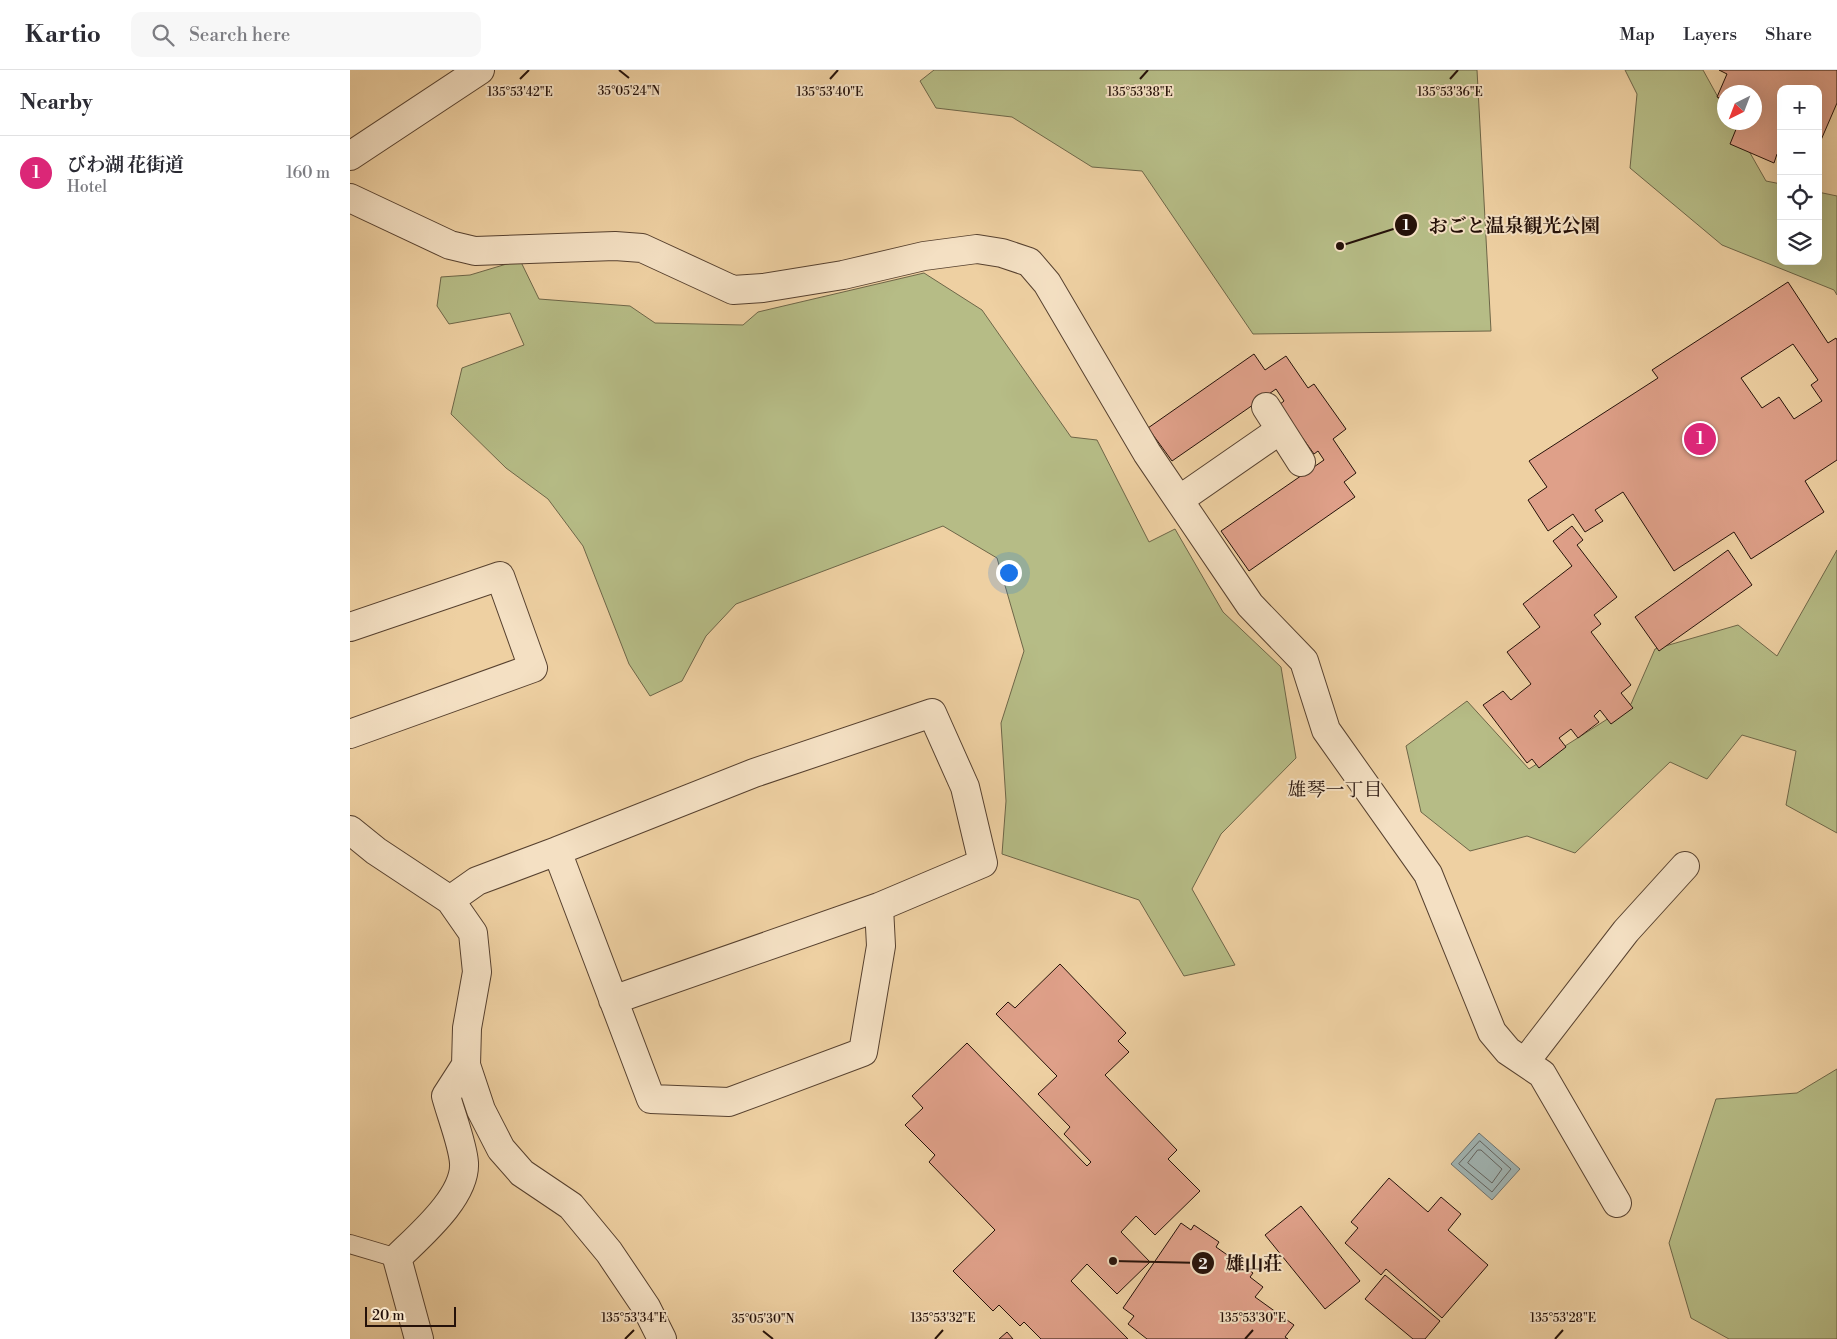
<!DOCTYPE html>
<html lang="en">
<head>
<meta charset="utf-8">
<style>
	body { margin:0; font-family:"Libre Bodoni","Noto Serif JP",serif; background:#f7f7f7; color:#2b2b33 }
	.controls { position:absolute; right:15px; top:15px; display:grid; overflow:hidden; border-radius:10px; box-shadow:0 5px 20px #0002 }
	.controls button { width:45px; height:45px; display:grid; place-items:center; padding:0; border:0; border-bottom:1px solid #e1e1e2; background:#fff; color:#2b2b33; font:25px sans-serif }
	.compass { position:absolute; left:1367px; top:15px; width:45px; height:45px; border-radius:50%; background:#fff; box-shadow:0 5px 20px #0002; rotate:222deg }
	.scale { position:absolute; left:15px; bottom:12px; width:91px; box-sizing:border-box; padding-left:5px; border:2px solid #251109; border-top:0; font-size:14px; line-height:18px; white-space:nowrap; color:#251109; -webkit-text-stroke:4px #f4e0c3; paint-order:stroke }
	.you { position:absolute; left:658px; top:502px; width:18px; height:18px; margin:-12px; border:4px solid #fff; border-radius:50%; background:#1a73e8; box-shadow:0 0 0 8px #1a73e833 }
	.badge { display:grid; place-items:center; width:32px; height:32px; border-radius:50%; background:#db2777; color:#fff; font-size:16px; font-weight:700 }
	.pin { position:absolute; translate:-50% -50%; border:2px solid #fff; box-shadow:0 1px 5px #0006 }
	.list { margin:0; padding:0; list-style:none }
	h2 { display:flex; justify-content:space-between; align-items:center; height:65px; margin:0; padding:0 20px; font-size:21px }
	h2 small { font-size:16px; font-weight:400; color:#7c7c81 }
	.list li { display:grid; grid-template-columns:32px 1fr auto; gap:15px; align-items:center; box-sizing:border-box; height:75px; padding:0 20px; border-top:1px solid #e1e1e2 }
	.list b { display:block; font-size:19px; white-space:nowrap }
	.list p { margin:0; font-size:16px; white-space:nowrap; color:#7c7c81 }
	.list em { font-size:16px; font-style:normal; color:#7c7c81 }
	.icon { flex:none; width:28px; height:28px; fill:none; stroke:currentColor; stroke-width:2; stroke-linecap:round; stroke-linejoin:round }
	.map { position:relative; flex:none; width:1487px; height:1269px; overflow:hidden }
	header { display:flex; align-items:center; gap:30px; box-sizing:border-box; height:70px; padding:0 25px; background:#fff; border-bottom:1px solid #e1e1e2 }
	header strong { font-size:24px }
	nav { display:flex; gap:28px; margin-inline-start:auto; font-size:18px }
	.search { width:350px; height:45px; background:#f7f7f7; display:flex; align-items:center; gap:12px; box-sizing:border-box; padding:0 18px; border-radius:10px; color:#7c7c81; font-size:19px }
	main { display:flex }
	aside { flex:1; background:#fff }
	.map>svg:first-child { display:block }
	.green { fill:#b6bc86; stroke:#6e6648 }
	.water { fill:#9fb3b2; stroke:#6e726e }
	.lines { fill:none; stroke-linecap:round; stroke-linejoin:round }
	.shore { stroke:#62625e; stroke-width:1 }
	.building { fill:#dfa089; stroke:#251109; fill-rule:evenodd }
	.lane-casing { stroke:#57412f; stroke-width:20 }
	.street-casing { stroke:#57412f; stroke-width:30 }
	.lane { stroke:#f4e0c3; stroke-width:18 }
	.street { stroke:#f4e0c3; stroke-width:28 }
	.ticks { fill:none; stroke:#251109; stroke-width:2 }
	.labels { text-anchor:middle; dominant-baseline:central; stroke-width:4; stroke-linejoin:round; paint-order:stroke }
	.neighbourhood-label { font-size:19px; fill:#251109; stroke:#f4e0c3 }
	.ticks-label { font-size:12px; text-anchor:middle; fill:#251109; stroke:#f4e0c3; stroke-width:4; stroke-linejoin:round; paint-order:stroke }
	.leader { fill:none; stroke:#251109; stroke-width:2 }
	.callout-dot { fill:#251109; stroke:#f4e0c3; stroke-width:2 }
	.mark-label { font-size:15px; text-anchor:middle; font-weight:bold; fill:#fff }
	.callout-label { font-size:19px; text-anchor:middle; font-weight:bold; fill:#251109; stroke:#f4e0c3; stroke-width:4; stroke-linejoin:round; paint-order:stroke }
</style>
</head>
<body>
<header>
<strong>Kartio</strong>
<div class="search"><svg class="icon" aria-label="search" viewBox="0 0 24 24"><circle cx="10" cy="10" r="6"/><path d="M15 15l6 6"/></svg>Search here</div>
<nav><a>Map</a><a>Layers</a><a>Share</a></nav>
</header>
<main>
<aside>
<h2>Nearby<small></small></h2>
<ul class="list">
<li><span class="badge">1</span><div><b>びわ湖 花街道</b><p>Hotel</p></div><em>160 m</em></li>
</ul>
</aside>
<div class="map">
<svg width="1487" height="1269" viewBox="0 0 1487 1269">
	<rect width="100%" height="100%" fill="#eed0a2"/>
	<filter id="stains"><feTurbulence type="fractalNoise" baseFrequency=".004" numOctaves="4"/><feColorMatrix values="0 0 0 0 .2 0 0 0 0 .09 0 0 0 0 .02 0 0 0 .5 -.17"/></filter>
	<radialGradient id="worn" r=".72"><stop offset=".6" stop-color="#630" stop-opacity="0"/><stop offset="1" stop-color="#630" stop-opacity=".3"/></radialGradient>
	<path class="green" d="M584,0H1127L1141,261L903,264L792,101L742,97L662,47L586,38L570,11Z
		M1275,0H1353L1374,38V52L1383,53L1416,111L1431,114V191H1468V122L1487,126V225L1484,220L1372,175L1280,98L1287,24Z
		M170,190L189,229L280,236L305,253L393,255L408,242L574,203L632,240L721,367L747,370L799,472L825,459L873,542L931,597L946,688L871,764L842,819L885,895L834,906L789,830L652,784L656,731L651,653L674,581L647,488L593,456L386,534L356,566L332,611L300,626L279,594L233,476L198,429L156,398L101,344L112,298L174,275L160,243L99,254L87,236L91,207L120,205Z
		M1487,480V763L1436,735L1446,681L1392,665L1357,709L1320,692L1225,783L1177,766L1120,781L1071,742L1056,676L1117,631L1179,699L1281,634L1305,579L1388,555L1427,586Z
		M1487,999V1269H1379L1341,1248L1319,1173L1366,1029L1447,1023Z"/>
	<path class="water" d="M1129,1063L1170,1099L1142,1130L1101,1094Z"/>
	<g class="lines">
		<path class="shore" d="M1130,1071L1161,1099L1142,1122L1109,1094Z
			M1128,1080H1131L1152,1099L1142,1113L1118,1093Z"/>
	</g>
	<path class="building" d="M1369,0H1487V33L1468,77V19H1431V86L1427,84L1424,93L1380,74L1389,52H1404V22H1374V30L1367,27L1377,4Z
		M1438,212L1478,273L1486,268L1487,270V390L1455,411L1474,442L1401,489L1384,462L1324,501L1273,422L1245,440L1253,451L1235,462L1223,444L1198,461L1178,430L1197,417L1179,391L1308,308L1302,300ZM1443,274L1468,310L1461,315L1472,331L1444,349L1429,327L1412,338L1391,308Z
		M904,284L915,300L936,286L958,318L964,314L996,359L983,369L1006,403L994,412L1005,427L899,501L871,461L974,390L968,381L964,384L929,335L934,331L926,319L822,391L798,358Z
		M1222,456L1233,470L1227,475L1267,527L1244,545L1251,554L1241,562L1281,615L1271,623L1283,638L1261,654L1250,640L1244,646L1249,652L1228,668L1221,659L1209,668L1216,677L1189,698L1182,689L1177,693L1133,635L1153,621L1161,630L1181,614L1157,582L1190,557L1173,534L1222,496L1203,471Z
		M1378,480L1402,515L1309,581L1285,547Z
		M710,894L776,963L768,971L779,982L755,1005L827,1080L818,1089L850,1121L805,1165L786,1146L771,1162L800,1192L767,1224L737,1194L721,1211L778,1269H691L674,1252L670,1256L649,1235L643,1241L603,1201L645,1160L579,1092L585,1085L555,1055L573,1038L562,1026L617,973L737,1096L741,1092L714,1064L720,1057L688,1024L707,1006L646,944L658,932L665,938Z
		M1039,1108L1078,1142L1091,1127L1111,1144L1098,1160L1138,1195L1092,1248L1036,1199L1031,1205L995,1173L1008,1158L1001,1152Z
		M951,1136L1010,1211L975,1239L915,1165Z
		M831,1153L841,1160L844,1155L869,1172L866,1177L903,1203L900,1207L913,1217L905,1227L944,1255L935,1267L938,1269H797L778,1254L784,1246L773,1238Z
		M1035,1205L1090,1251L1075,1269H1063L1015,1229Z
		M657,1262L663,1269H649Z"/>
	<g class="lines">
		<g class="lane-casing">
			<path id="lane" d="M0,1174L47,1188"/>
		</g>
		<g class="street-casing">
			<path id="street" d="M0,86L130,0
				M0,128L100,175L125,181L265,176L292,178L383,220L413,218L493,205L574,186L627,179L652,183L679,192L697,213L797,383L900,535L954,591L976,660L1078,804L1142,962L1158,981L1192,1004L1267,1133
				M916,337L951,392
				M829,430L930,360
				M0,557L150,506L183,598L0,664
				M582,643L615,717L633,793L529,837L531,876L513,982L379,1032L301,1029L207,781L404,703Z
				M0,760L26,781L100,830L123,863L127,902L117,958L116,995L131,1040L151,1079L172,1103L221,1136L259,1182L296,1237L312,1269
				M100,830L127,811L207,781
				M263,930L529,837
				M1175,992L1276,861L1335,796
				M69,1269L47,1188C69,1166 116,1127 114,1093C113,1075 101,1045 96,1026L116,995"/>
		</g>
		<use href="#lane" class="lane"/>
		<use href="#street" class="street"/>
	</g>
	<path class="ticks" d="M269,0L279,8M170,9L179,0M480,9L488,0M790,9L798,0M1100,9L1108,0M413,1261L423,1269M275,1269L284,1260M585,1269L593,1260M895,1269L903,1260M1205,1269L1213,1260"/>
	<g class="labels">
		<g class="neighbourhood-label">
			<text x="985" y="720">雄琴一丁目</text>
		</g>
	</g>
	<g class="ticks-label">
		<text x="279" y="25">35°05'24"N</text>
		<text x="480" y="26">135°53'40"E</text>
		<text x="790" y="26">135°53'38"E</text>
		<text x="1100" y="26">135°53'36"E</text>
		<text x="170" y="26">135°53'42"E</text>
		<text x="284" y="1252">135°53'34"E</text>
		<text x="593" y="1252">135°53'32"E</text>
		<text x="903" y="1252">135°53'30"E</text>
		<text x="1213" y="1252">135°53'28"E</text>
		<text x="413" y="1253">35°05'30"N</text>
	</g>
	<path class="leader" d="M990 176L1056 155M763 1191L853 1193"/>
	<g class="callout-dot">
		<circle cx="990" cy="176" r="5"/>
		<circle cx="763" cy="1191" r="5"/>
		<circle cx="1056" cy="155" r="12"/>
		<circle cx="853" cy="1193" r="12"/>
	</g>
	<g class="mark-label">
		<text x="1056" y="160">1</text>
		<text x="853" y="1199">2</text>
	</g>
	<g class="callout-label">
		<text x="1164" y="162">おごと温泉観光公園</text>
		<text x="904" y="1200">雄山荘</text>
	</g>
	<rect width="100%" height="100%" filter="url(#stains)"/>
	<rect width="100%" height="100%" fill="url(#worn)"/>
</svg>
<div class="controls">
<button>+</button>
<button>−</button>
<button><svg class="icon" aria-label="locate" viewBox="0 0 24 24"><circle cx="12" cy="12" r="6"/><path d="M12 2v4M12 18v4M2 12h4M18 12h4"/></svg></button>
<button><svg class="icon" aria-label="layers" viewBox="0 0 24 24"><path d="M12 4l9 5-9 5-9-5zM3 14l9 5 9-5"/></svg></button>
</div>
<svg class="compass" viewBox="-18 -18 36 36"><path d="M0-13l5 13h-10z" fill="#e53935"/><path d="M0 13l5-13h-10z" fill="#7c7c81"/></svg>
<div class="scale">20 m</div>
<div class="you"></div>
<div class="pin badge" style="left:1350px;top:369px">1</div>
</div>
</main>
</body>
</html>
